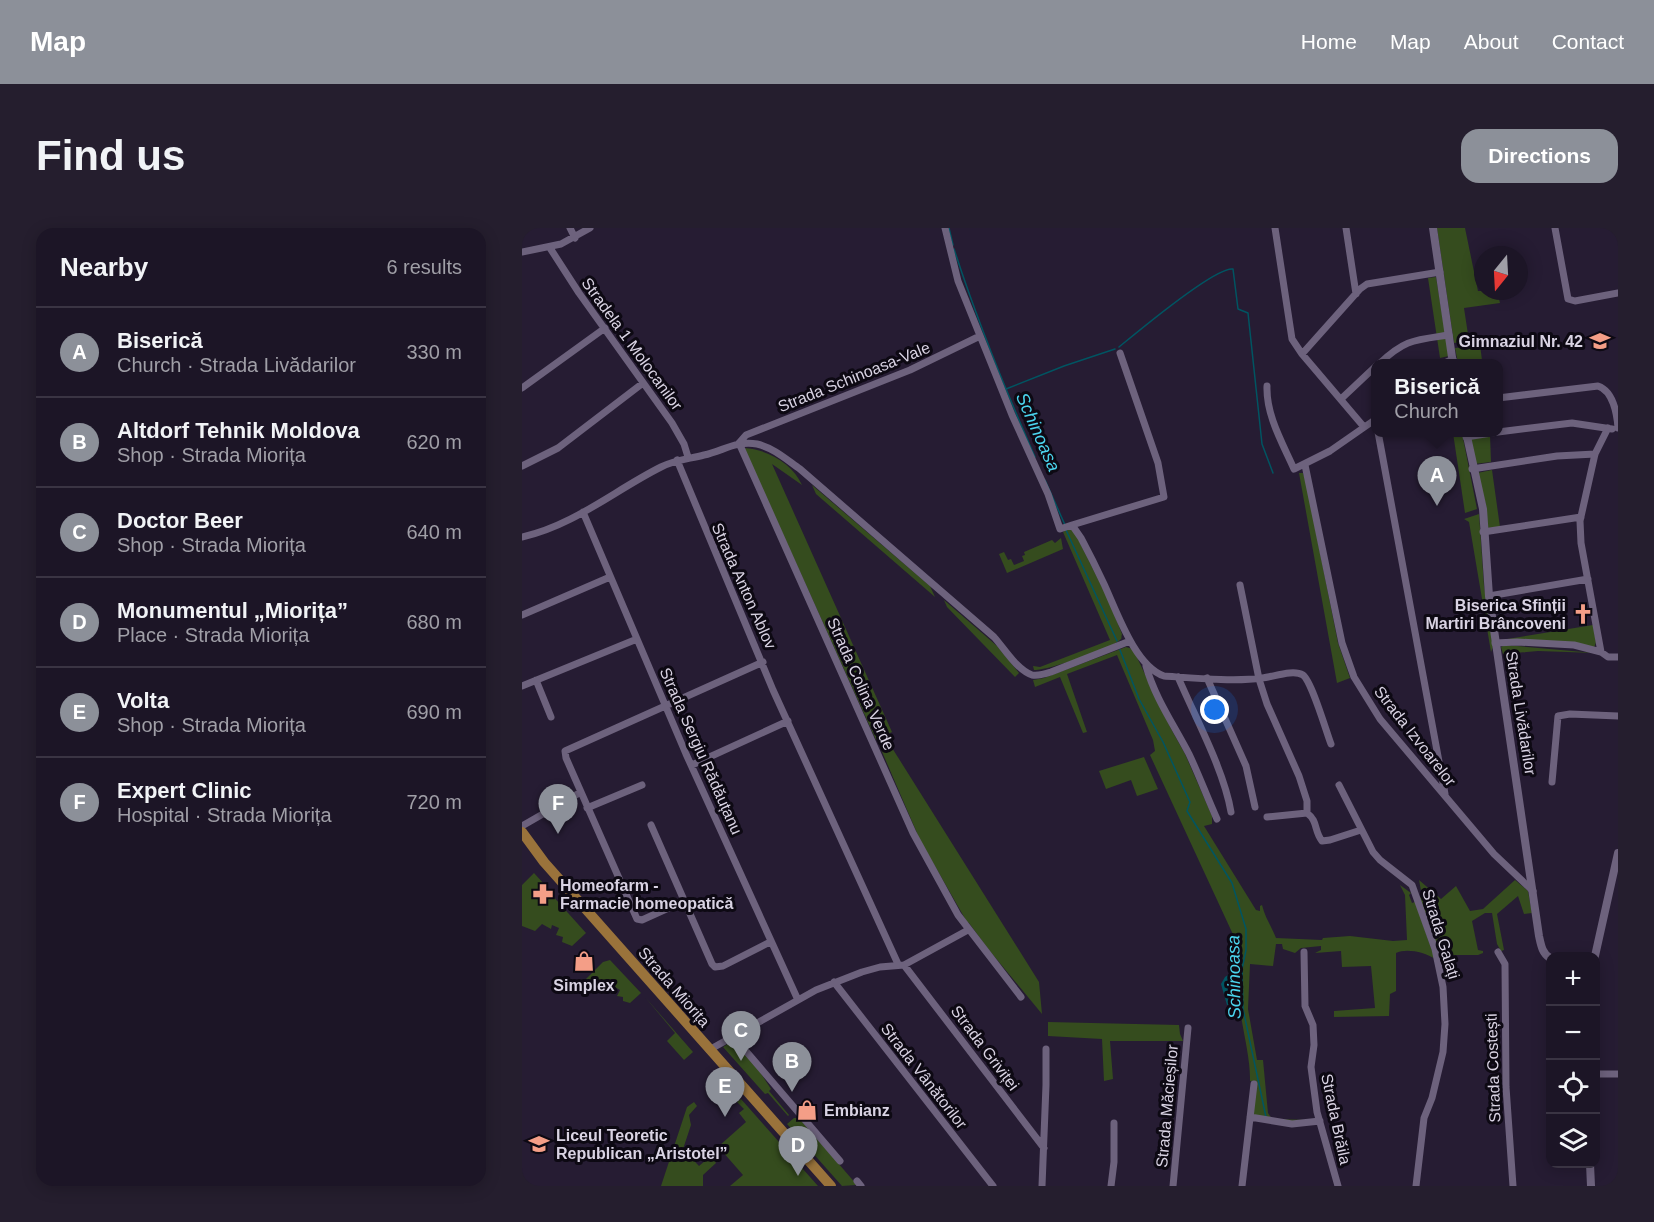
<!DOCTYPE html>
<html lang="en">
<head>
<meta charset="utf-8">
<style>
	body { margin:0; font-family:Helvetica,sans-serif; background:#251e2e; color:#f1f3f6 }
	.controls { position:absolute; right:18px; bottom:18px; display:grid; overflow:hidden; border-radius:12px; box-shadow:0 3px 15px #0003 }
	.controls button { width:54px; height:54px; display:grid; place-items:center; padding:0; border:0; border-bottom:2px solid #3a3443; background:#1c1526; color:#f1f3f6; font:30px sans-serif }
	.compass { position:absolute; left:952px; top:18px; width:54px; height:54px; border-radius:50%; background:#1c1526; box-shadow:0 3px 15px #0003; rotate:198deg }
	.you { position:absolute; left:693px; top:482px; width:21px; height:21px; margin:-15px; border:4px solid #fff; border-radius:50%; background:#1a73e8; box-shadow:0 0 0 9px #1a73e833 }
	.badge { display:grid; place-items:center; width:39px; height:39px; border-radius:50%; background:#8c9099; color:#fff; font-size:20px; font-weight:700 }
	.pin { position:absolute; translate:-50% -50px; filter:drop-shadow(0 2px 3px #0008) }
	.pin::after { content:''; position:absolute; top:32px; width:21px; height:18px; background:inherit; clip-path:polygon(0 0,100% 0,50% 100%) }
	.popup { position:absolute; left:849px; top:131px; width:132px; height:78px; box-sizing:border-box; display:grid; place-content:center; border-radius:12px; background:#1c1526; filter:drop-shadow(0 2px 4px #0005); font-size:20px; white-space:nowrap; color:#a09fa7 }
	.popup b { font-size:22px; color:#f1f3f6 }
	.popup::after { content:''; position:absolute; left:50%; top:100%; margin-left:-12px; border:12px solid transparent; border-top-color:#1c1526 }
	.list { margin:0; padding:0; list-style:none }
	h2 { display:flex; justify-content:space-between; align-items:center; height:78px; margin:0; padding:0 24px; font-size:26px }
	h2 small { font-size:20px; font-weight:400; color:#a09fa7 }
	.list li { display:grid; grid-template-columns:39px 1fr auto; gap:18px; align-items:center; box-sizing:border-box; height:90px; padding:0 24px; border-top:2px solid #3a3443 }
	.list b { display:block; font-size:22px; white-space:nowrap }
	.list p { margin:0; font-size:20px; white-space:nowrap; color:#a09fa7 }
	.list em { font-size:20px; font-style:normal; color:#a09fa7 }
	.icon { flex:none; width:33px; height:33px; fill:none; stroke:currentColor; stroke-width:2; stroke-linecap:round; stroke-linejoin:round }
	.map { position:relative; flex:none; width:1096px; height:958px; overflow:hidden; border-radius:18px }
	header { display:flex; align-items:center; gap:36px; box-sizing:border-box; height:84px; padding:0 30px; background:#8c9099; color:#fff }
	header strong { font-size:28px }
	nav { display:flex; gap:33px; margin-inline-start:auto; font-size:21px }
	.intro { display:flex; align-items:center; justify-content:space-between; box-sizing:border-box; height:144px; padding:0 36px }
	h1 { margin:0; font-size:42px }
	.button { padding:15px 27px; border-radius:18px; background:#8c9099; color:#fff; font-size:21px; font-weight:700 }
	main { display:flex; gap:36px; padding:0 36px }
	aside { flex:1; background:#1c1526; border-radius:18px; box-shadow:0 3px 15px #0003 }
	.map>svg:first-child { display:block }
	.green { fill:#354c1e }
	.water { fill:#005562 }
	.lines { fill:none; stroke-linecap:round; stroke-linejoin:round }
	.stream { stroke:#005562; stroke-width:1.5 }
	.minor { stroke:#6d627d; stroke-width:7 }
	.tertiary { stroke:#6d627d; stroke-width:8 }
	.primary { stroke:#9a733b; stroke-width:10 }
	.labels { text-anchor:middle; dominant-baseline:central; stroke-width:6; stroke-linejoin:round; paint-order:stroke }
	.poi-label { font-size:16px; font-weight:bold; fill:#d9d3e3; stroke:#0d0913; text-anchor:start }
	.street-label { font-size:16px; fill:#d9d3e3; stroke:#0d0913 }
	.water-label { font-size:18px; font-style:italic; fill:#4bd4ed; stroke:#0d0913 }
</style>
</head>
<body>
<header>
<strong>Map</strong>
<nav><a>Home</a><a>Map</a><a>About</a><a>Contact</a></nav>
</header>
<div class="intro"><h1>Find us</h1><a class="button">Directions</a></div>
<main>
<aside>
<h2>Nearby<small>6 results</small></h2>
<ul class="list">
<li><span class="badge">A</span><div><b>Biserică</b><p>Church · Strada Livădarilor</p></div><em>330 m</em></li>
<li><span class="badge">B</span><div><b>Altdorf Tehnik Moldova</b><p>Shop · Strada Miorița</p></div><em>620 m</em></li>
<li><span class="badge">C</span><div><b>Doctor Beer</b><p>Shop · Strada Miorița</p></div><em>640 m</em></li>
<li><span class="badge">D</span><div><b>Monumentul „Miorița”</b><p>Place · Strada Miorița</p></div><em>680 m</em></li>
<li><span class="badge">E</span><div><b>Volta</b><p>Shop · Strada Miorița</p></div><em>690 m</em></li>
<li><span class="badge">F</span><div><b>Expert Clinic</b><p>Hospital · Strada Miorița</p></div><em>720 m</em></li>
</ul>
</aside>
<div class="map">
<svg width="1096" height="958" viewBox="0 0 1096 958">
	<rect width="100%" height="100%" fill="#261c33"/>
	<path class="green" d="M915,0H943L956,63H975L978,75L942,80L947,113L932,115Z
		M914,49L927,128L918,130L906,50Z
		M958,117L960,132L949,134V135H936L933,120Z
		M931,205H940L955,281L943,285Z
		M968,207L969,234L952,236L947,210Z
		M222,220C245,221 271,236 280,257L250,236L370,504L354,512Z
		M970,242L978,299L965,300L964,277L955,245Z
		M777,245H781L784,254L816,415L828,450L815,455Z
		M290,257L408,358L413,369L294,266Z
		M957,286L962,358L971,419L969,424L947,294L942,291Z
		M547,300L552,303L586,371L600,406C599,408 600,410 599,411C592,420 524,443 512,442L511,438L518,439L588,412L541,304Z
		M539,310L541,321L485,345L477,326L482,324L486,332L489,331L492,337L502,333L500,328L503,327L502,324L530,312L533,315Z
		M422,372L475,418L497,445L493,449L425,379Z
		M1071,397L1074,414L1072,420L979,412Z
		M983,417L1073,425L1016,423L981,426L979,419Z
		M604,419L611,421L648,499L663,526L690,588V596L682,598L734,682L738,683V678L740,677C743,690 750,699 754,710L800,712L801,710L828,708L871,713L885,712L883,667L878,657L889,665L887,667L890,675L893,674L913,731C903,724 884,720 874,725V763L868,766L867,788L812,789V783L853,780L849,738L820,739L819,723L793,725L799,722V718L779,720L773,725L761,721L760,716H754L751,738L728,736L726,781L735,832H741L746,885L750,891L788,892C772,895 746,894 731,886L734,854L728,853C729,816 706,762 721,728L628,527L633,523L631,512L595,427L545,446L565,504L561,505L538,449L513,459L511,452L522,450Z
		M367,515L517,754L520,786L467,722L447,695L445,694L398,612L358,519Z
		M622,529L636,561L615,568L609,552L584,561L577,543Z
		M12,645L22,656L12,665L20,674L29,666L64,705L50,718L40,714L41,709L34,707L37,700L30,697L29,701L20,696L13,703L0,698V657Z
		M897,652L919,671L934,658L948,683L961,681L993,652L1006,663L1010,685L1002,686L996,668L975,686L982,722L979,723L975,716L970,685H963L950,693L956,722L961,723V725L956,727H922L918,716L912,715L897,670L900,668Z
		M88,732L119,765L108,775L101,773V769L95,768L98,762L91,758L90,762L81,757L74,764L60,755L81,734Z
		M123,769L171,824L162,832L145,813L153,805Z
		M526,794L657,797L658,806L661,813H588L591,851L582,853L580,811L526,808Z
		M212,812L236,841L249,861L247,863L267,887L266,888L246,865L243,866L201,819Z
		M219,871L296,958H208L221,947L200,923L191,930L194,935L181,947V958H139L165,879L172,874L175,878L167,887L169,897L161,921L177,938L198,920L197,918L224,894L217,885L222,881L215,874Z
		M272,890H277L335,957L320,958L265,896Z"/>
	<path class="water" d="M709,745H713L717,749L718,776L705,777L699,756L703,749Z"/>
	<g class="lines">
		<path class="stream" d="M427,0L431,17
			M432,21C455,92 483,161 513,229
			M597,119C614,105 694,38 711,41L716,81L726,85L740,216L751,245
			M484,161L542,138L593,121
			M523,252L543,297
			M544,302L595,413
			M598,422L617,471L641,514L668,574L665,583L710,655L724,701V722L720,741L721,781L744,889"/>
		<path class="minor" d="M48,0L53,10
			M423,0L436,53L490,187L526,266L538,301L550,297L559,310C567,325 575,341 582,356C595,384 613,438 642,448C671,450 713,454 740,450C751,449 771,441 781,447C790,454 804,503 809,516
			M753,0L770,111L780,126L842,199
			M824,0L834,66
			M1033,0L1046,71L1053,73L1096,65
			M28,20L57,65L150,195L162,216L166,229
			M0,24L39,16L68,0
			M780,126L838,61L845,56L918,44
			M857,136C883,111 893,112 927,107
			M921,136L931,131
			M745,158C744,187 760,214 772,241L808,223L854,191
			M0,160L83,100
			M976,170L1076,158C1091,163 1095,186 1096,200
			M819,171L854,138
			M856,204L923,566
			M976,204L1050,195L1090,201
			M944,209L976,204
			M217,215L391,605L436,687L499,769
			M217,215L224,207L388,142L458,108
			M155,232L251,462L376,736
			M783,237L820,415L832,449L858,491L972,626L1011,663
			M0,238L36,220L121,155
			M950,241L1035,228L1073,226
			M61,284L164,526L276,772
			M550,297L642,269L636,235L598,125
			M961,304L1059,289
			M0,309C51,298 93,262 139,239C153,232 167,231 182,227C201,223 215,212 235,216C252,220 265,232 278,241L472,409C482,420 495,442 510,447C516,448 523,446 529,444L608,413
			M718,357L737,451L745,476L777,548L785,573V585
			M967,368L1066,351
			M0,387L88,349
			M973,415L995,414L1052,417L1079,424L1086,429H1096
			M1079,424L1059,315L1058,293L1073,226L1086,200
			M624,438C633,470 652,497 667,526C677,547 685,569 695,591
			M656,449C673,489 702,542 709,584
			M685,450L724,538L733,579
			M14,452L29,489
			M0,458L115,411
			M170,537L266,493
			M1030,554L1036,488L1048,486L1096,488
			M817,557L851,624L858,632L890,657L913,721L921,759L923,796L921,824L910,870L902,890L894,958
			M65,580L120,557
			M745,589L785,585C796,593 792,603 800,613L808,612L839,602
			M129,597L190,736L193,739L201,738L248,714
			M0,598L59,564
			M162,673L120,692L115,691L44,530L43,523L241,434
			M782,724L783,778L791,797L792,817L789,839L795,884L816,958
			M976,724L983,736L984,859L991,958
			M382,737L522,920
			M312,754L471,958
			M211,808L318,933
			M187,822L294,762L340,744L358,739L382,737L446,702
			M1074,846H1096
			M728,889L770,896L798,893
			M335,953L339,958
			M520,958L524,857V821
			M589,958L592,934V895
			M651,958L666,800
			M720,958L732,856"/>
		<path class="tertiary" d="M911,0L931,136
			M944,204L961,281L967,368L1017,708C1019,717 1020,725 1028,730
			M1073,728L1096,625
			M1068,936L1069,958"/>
		<path class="primary" d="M0,604L22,634L309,958"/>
	</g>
	<defs>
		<g id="school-bare" transform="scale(1.62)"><path d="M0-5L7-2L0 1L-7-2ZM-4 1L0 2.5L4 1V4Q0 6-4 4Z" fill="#f49e87" stroke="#0d0913" stroke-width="2.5" paint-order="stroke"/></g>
		<g id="church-bare" transform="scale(1.62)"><path d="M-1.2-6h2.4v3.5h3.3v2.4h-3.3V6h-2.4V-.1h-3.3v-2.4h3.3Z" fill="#f49e87" stroke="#0d0913" stroke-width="2.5" paint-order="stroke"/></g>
		<g id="pharmacy-bare" transform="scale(1.62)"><path d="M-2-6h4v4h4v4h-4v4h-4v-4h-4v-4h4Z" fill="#f49e87" stroke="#0d0913" stroke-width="2.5" paint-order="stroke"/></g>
		<g id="shop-bare" transform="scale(1.62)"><path d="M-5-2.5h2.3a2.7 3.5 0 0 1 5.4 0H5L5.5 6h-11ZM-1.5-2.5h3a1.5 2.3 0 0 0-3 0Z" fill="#f49e87" stroke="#0d0913" stroke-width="2.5" paint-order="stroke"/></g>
	</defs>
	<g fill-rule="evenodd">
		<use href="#school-bare" x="1078" y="113"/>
		<use href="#church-bare" x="1061" y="386"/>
		<use href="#pharmacy-bare" x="21" y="666"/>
		<use href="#shop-bare" x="62" y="733"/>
		<use href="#shop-bare" x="285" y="882"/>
		<use href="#school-bare" x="17" y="916"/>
	</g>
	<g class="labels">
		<g class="poi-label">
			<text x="1061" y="113" text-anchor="end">Gimnaziul Nr. 42</text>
			<text x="1044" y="377" text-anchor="end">Biserica Sfinții<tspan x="1044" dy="18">Martiri Brâncoveni</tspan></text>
			<text x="38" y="657">Homeofarm -<tspan x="38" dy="18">Farmacie homeopatică</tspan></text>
			<text x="62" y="757" text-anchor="middle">Simplex</text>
			<text x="302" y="882">Embianz</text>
			<text x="34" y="907">Liceul Teoretic<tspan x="34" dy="18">Republican „Aristotel”</tspan></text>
		</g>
		<g class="street-label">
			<text transform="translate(110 116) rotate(54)">Stradela 1 Molocanilor</text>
			<text transform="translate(332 149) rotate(-22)">Strada Schinoasa-Vale</text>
			<text transform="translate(222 358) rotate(66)">Strada Anton Ablov</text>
			<text transform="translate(339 456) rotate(66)">Strada Colina Verde</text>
			<text transform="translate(999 485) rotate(81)">Strada Livădarilor</text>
			<text transform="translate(893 508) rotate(52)">Strada Izvoarelor</text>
			<text transform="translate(179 523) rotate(66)">Strada Sergiu Rădăuțanu</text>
			<text transform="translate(919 706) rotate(73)">Strada Galați</text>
			<text transform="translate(152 759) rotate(49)">Strada Miorița</text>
			<text transform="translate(463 820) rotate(53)">Strada Griviței</text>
			<text transform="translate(971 840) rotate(-92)">Strada Costești</text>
			<text transform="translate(402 848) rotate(52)">Strada Vânătorilor</text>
			<text transform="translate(645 878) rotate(-85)">Strada Măcieșilor</text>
			<text transform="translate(814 891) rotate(78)">Strada Brăila</text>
		</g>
		<g class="water-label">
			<text transform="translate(516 204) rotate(66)">Schinoasa</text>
			<text transform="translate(712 749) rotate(-91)">Schinoasa</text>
		</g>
	</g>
</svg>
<div class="controls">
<button>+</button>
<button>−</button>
<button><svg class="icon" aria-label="locate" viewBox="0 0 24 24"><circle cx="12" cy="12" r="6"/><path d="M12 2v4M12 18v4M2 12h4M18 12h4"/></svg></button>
<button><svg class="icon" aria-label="layers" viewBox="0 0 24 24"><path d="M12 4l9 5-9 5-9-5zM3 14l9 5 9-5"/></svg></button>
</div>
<svg class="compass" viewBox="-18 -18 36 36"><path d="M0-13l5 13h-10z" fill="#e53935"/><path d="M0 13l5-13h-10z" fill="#a09fa7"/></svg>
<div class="you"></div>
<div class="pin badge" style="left:915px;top:278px">A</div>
<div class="popup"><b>Biserică</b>Church</div>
<div class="pin badge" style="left:270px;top:864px">B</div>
<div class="pin badge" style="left:219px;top:833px">C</div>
<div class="pin badge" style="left:276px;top:948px">D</div>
<div class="pin badge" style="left:203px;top:889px">E</div>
<div class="pin badge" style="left:36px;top:606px">F</div>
</div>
</main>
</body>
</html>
